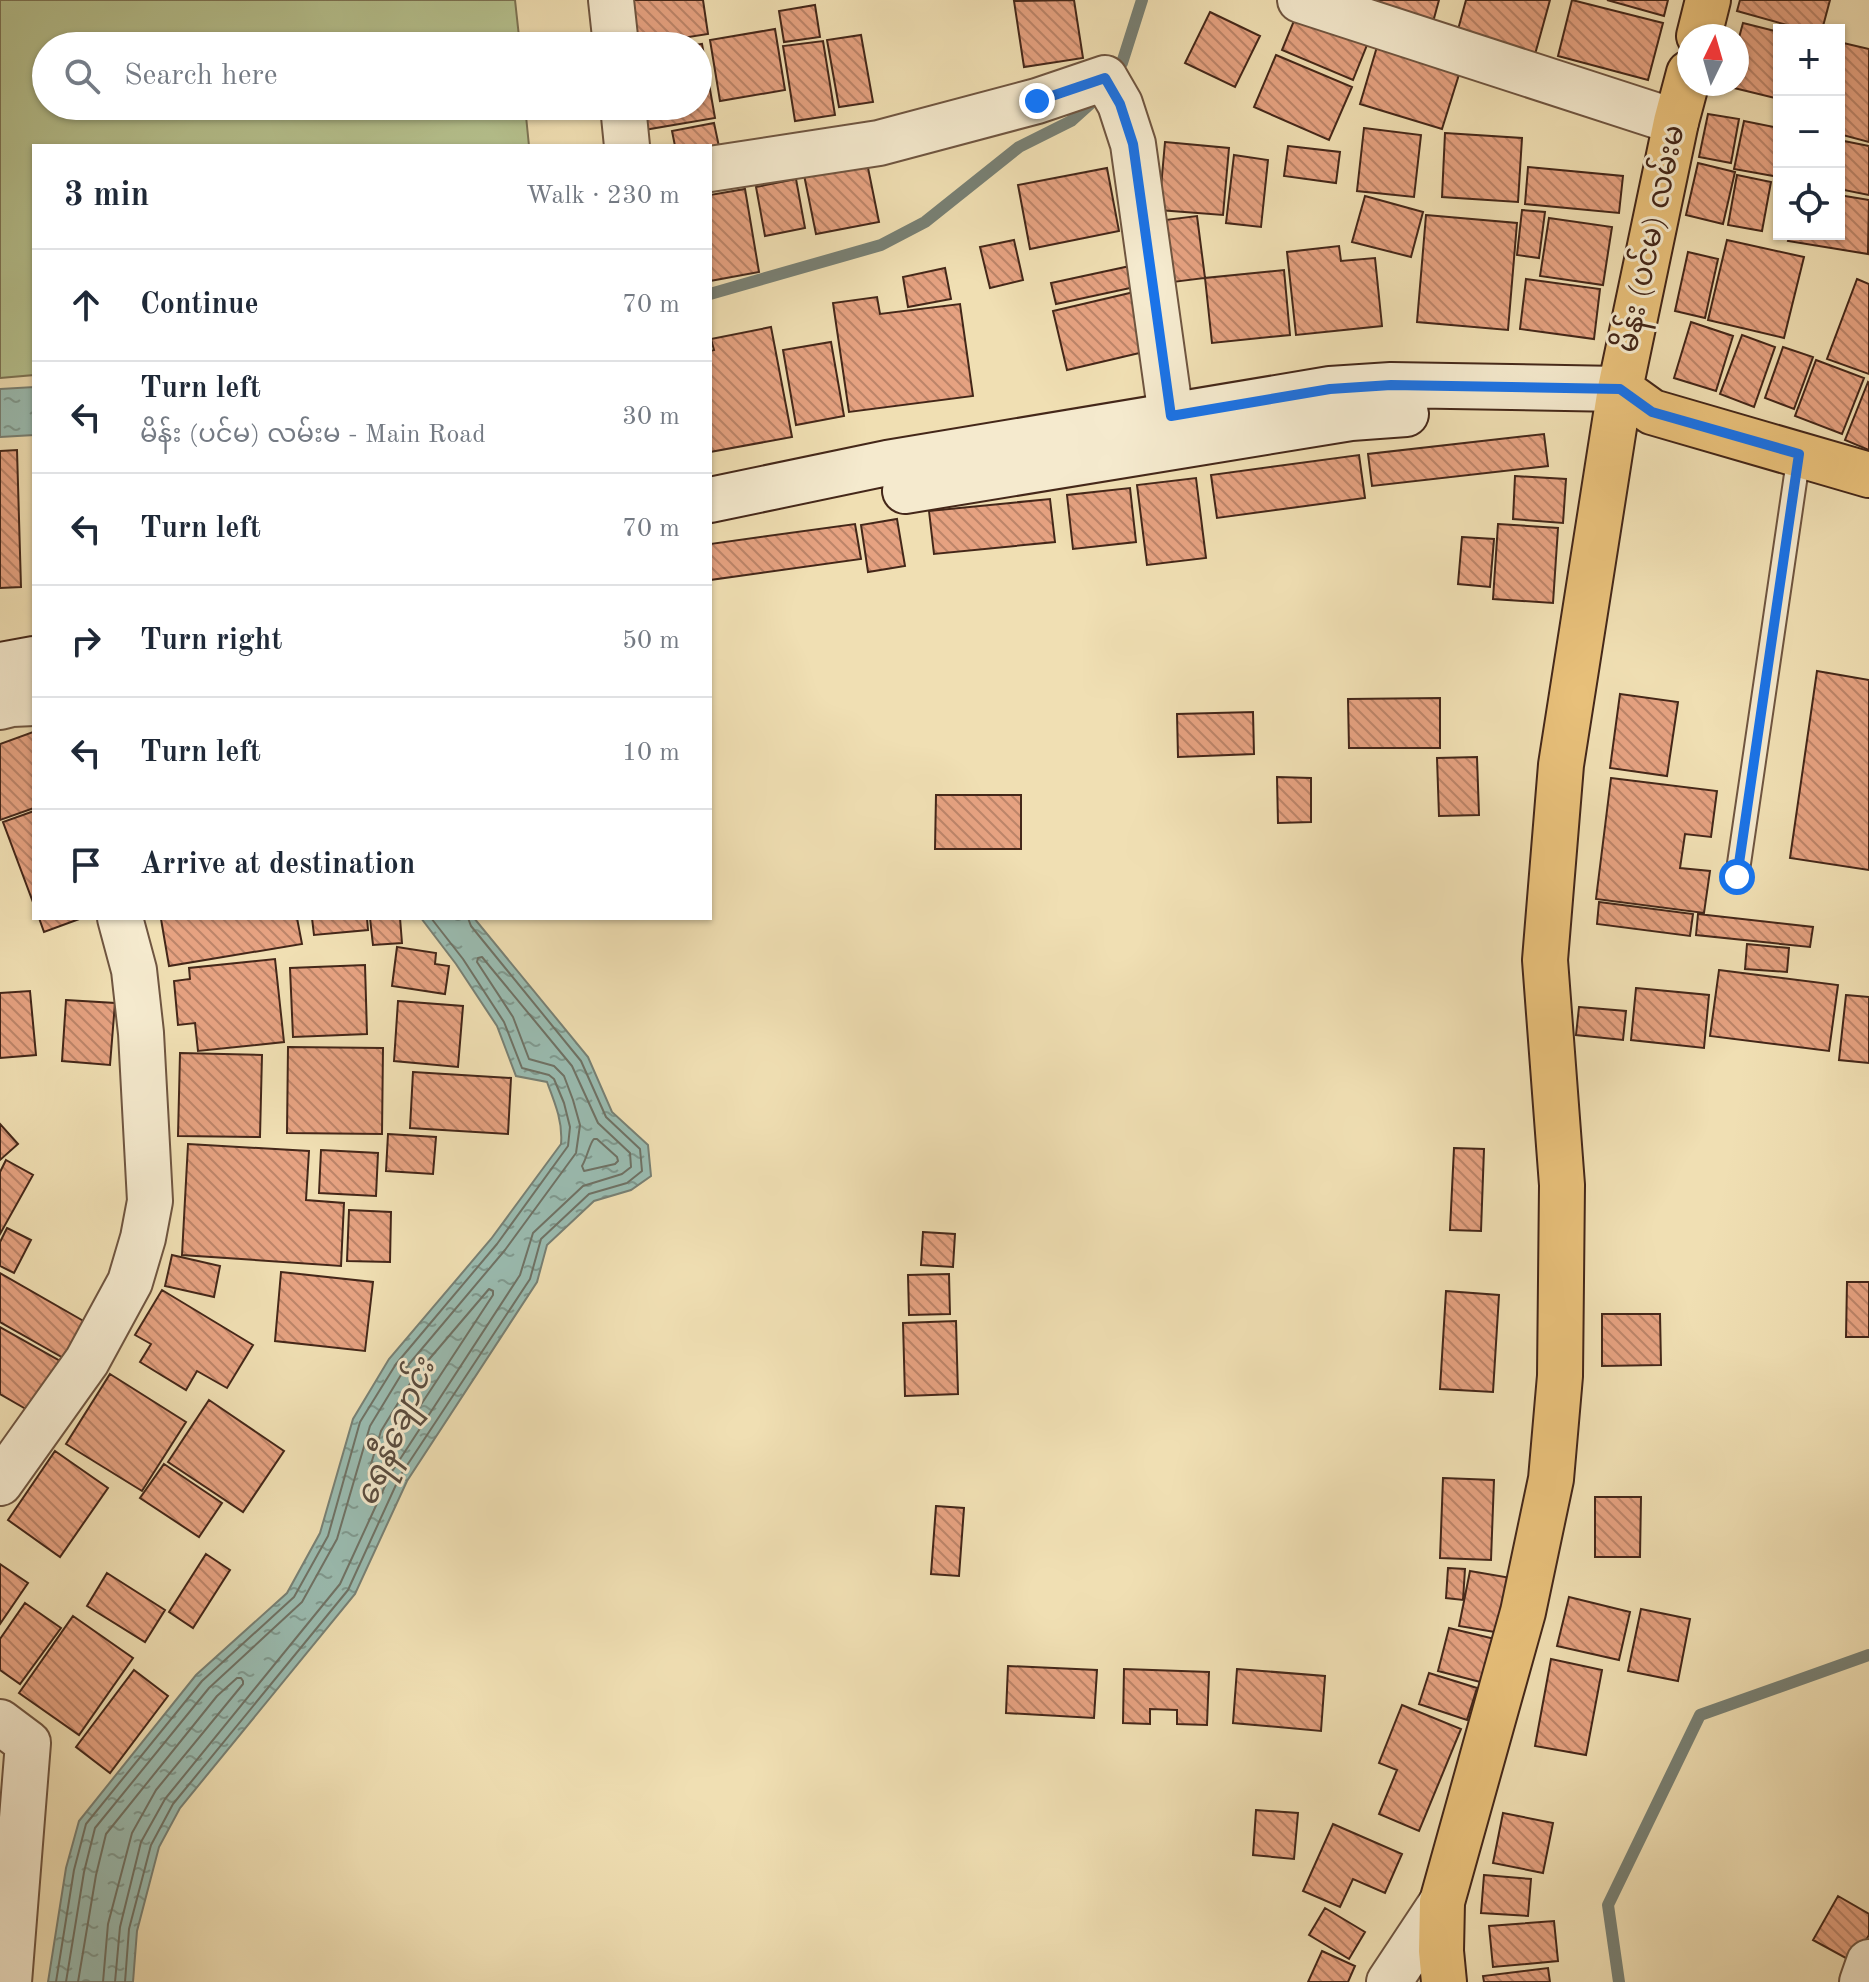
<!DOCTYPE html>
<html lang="en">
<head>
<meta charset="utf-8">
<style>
	body { margin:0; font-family:"Old Standard TT","Noto Sans Myanmar",serif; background:#f6f6f7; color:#1f2937 }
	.controls { position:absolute; right:24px; top:24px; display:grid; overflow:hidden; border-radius:0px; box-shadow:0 2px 6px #0004 }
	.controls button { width:72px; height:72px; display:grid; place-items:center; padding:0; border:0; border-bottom:2px solid #e0e1e3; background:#fff; color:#1f2937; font:40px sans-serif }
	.compass { position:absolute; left:1677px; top:24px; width:72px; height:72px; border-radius:50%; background:#fff; box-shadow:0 2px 6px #0004; rotate:5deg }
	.stop { position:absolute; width:24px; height:24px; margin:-18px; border:6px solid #1a73e8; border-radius:50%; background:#fff }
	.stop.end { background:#1a73e8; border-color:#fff; box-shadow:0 2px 8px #0008 }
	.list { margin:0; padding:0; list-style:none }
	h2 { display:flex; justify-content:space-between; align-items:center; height:104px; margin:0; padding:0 32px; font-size:34px }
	h2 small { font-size:26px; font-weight:400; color:#747a83 }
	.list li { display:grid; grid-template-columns:52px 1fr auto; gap:24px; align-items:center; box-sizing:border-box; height:112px; padding:0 32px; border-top:2px solid #e0e1e3 }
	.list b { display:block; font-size:30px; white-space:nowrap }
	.list p { margin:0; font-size:26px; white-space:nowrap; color:#747a83 }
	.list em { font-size:26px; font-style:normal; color:#747a83 }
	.icon { flex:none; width:44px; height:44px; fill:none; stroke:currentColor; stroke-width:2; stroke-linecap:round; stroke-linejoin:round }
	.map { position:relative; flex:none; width:1869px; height:1982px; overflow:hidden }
	.search { position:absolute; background:#fff; box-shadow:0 2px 6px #0004; left:32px; top:32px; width:680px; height:88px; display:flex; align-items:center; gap:20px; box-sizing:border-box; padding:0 28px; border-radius:44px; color:#747a83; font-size:30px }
	.panel { position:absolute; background:#fff; box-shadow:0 2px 6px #0004; left:32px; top:144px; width:680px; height:776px; border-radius:0px }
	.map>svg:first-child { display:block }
	.pitch { fill:#b6c28f; stroke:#7d7454; stroke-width:2 }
	.water { fill:url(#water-ripples); stroke:#788074; stroke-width:2 }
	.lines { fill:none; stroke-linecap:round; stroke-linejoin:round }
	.shore { stroke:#6f7265; stroke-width:2 }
	.stream { stroke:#788074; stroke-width:12 }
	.building { fill:url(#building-back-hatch); stroke:#442719; stroke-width:2 }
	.lane-casing { stroke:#6f5540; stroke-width:26 }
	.street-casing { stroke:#6f5540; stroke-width:48 }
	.secondary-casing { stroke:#442719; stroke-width:48 }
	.primary-casing { stroke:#442719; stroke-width:48 }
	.lane { stroke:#f5eace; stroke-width:22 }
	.street { stroke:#f5eace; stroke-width:44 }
	.secondary { stroke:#f5eace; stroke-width:44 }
	.primary { stroke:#e8c07a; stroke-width:44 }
	.route { stroke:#1a73e8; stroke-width:10 }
	.labels { text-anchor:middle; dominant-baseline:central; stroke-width:6; stroke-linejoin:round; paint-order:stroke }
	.street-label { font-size:30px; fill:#442719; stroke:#f5eace }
	.water-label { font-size:32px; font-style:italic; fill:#5a4c3f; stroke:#f5eace }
</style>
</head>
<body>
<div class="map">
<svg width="1869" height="1982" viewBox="0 0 1869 1982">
	<defs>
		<pattern id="water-ripples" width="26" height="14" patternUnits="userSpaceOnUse" patternTransform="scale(2)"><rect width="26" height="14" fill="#9abcb1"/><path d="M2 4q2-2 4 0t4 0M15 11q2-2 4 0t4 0" fill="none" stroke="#7f998f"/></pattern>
		<pattern id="building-back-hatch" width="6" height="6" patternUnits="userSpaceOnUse" patternTransform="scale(2)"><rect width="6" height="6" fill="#e6a281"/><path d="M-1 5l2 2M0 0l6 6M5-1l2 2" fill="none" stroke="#bc8469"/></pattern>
	</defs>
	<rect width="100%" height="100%" fill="#f0dfb3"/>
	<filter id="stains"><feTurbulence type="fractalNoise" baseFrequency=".0025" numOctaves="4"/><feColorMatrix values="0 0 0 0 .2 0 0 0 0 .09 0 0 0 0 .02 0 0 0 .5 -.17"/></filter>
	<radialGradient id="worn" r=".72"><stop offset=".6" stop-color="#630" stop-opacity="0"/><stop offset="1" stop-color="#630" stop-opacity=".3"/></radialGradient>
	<path class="pitch" d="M0,0H515L520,46H46V106H525L529,146H34V375L0,378Z"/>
	<path class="water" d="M34,387V435L0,437V389Z
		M421,918H474L588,1057L612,1112L648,1145L651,1176L631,1190L594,1201L547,1245L537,1282L407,1481L355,1594L180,1808L159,1847L137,1931L133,1982H48L66,1868L79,1821L196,1675L287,1593L320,1533L353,1419L389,1359L491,1239L561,1144C563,1122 555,1103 547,1082L516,1076L497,1026L456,964Z"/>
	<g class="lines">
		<path class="shore" d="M594,1139H597L617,1157L618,1161L615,1164L584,1171L582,1166C587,1158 590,1142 594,1139Z
			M489,1289L493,1291V1295L382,1464L375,1477L370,1479L368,1474L381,1431L414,1377Z
			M56,1982L74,1870L86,1824L202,1681L294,1597L328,1536L360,1422L396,1364L497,1244L568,1146L570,1127L564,1103L554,1079L549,1075L522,1068L504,1022L463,959L431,918
			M66,1982L84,1872L95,1828L209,1688L302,1602L337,1539L370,1426L404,1370L505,1250L576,1153L580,1125L573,1100L564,1076L554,1066L529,1059L513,1017L477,962L478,958L482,957L572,1066L598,1123L630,1153L631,1167L622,1174L583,1186L533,1233L520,1275L391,1473L340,1584L165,1799L141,1842L120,1927L115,1982
			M78,1982L96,1875L106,1834L217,1696L237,1678H241L243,1681V1684L156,1790L132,1833L108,1924L103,1982
			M125,1982L129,1929L151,1845L173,1804L348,1590L400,1476L530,1279L541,1239L589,1194L627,1183L642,1171L640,1149L606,1117L581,1061L471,926L468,918"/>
		<path class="stream" d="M1113,74L1122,63L1142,0
			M710,294L881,245L925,222L1019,147L1071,121L1091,103L1097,96
			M1619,1982L1608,1905L1700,1715L1869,1655"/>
	</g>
	<path class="building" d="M634,0H703L708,34L631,46L625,1Z
		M1074,0L1083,58L1024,67L1014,1Z
		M1376,0H1439L1430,33L1371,15Z
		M1466,0H1550L1534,58L1456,37Z
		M1572,0L1663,23L1648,80L1558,56Z
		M1607,0H1668L1664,16Z
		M1740,0H1830L1822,30H1805L1737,11Z
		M815,5L820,37L784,42L779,11Z
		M1298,11L1369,40L1353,80L1282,50Z
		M1210,12L1260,36L1235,87L1185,63Z
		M1743,23L1779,32V99L1726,86L1727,84H1737V45Z
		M775,29L785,90L720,101L710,40Z
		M861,35L873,102L839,107L827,40Z
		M1379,40L1462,65L1442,129L1360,104Z
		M823,41L835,115L795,121L783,46Z
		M1839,42L1869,49V142L1839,134Z
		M702,44L715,118L644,130L640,106H698V46H688Z
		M1276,55L1352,87L1329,140L1254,107Z
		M1708,114L1739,119L1731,163L1699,157Z
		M1744,121L1779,128V177L1734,169Z
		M714,123L721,156L710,158V146H675L672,131Z
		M1364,128L1421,135L1414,197L1357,191Z
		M1445,133L1522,138L1518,202L1442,197Z
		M1839,140L1869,146V195L1839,189Z
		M1165,142L1229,148L1223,215L1159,210Z
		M1288,146L1340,152L1336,183L1284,176Z
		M1234,155L1268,160L1261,227L1226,223Z
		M866,158L879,222L816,234L803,170Z
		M1698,163L1735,172L1723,224L1686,215Z
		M1528,167L1623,176L1619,213L1525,204Z
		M1107,168L1119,231L1030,249L1018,185Z
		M1737,175L1771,182L1762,231L1728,225Z
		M796,179L805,228L765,236L756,187Z
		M745,189L759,272L710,281V195Z
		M1839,195L1869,200L1868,254L1788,241L1790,234H1839Z
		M1365,196L1423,212L1411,257L1352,242Z
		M1522,210L1545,212L1539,258L1517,255Z
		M1426,215L1517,223L1508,330L1417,322Z
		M1197,216L1205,278L1165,283L1157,221Z
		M1549,218L1612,227L1603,285L1540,276Z
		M1014,240L1023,280L990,288L980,247Z
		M1727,240L1804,257L1784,338L1708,320Z
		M1339,246L1341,261L1375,258L1382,326L1296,335L1287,252Z
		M1688,252L1718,259L1705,318L1675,311Z
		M1130,266L1135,287L1056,304L1051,283Z
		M945,268L951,299L908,307L903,277Z
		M1284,270L1290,335L1212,343L1205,278Z
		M1526,279L1600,289L1594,339L1520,329Z
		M1857,279L1869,284V374L1827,359Z
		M1134,292L1148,351L1067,370L1053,311Z
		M877,297L880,314L960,304L973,396L849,412L833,303Z
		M1691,322L1733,336L1716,391L1674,378Z
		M771,327L792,437L710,452V351L714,350L711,339Z
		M1742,335L1775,347L1754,407L1720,394Z
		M831,342L844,416L796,425L783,350Z
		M1783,347L1813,357L1794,409L1765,398Z
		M1816,360L1864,378L1842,434L1795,416Z
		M1868,382L1869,383V450L1845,440Z
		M1544,434L1548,466L1372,486L1368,454Z
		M17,450L21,587L0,588V451Z
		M1359,455L1365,498L1217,518L1211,475Z
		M1515,476L1566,479L1563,523L1513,519Z
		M1196,478L1206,558L1147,565L1137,485Z
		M1130,488L1136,542L1073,549L1067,495Z
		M1050,499L1055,542L934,554L929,511Z
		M897,519L905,566L868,572L861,525Z
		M855,524L861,559L710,580V544Z
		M1498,524L1558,528L1553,603L1493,599Z
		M1462,537L1494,539L1490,587L1458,584Z
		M1817,671L1869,680V870L1790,858Z
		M1620,694L1678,702L1667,776L1610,768Z
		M1440,698V748H1349L1348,699Z
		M1253,712L1254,754L1178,757L1177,714Z
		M33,732L34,737V808L0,820V744Z
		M1477,757L1479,815L1439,816L1437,758Z
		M1277,777L1311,778V822L1278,823Z
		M1611,778L1717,791L1711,837L1685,834L1680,868L1710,871L1704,913L1596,899Z
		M936,795H1021V849H935Z
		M34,811V905L3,822Z
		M1599,902L1693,914L1690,936L1597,924Z
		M1698,914L1813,927L1810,947L1696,935Z
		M39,918H82L44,932Z
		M166,918H297L302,944L169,966L161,919Z
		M312,918H367L368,930L314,935Z
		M370,918H400L402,943L373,945Z
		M1747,944L1789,948L1787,972L1745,969Z
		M397,947L436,953L435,964L449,966L445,994L392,986Z
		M275,959L284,1042L198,1051L195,1023L178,1025L174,981L190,979L189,968Z
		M365,965L367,1034L293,1037L290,968Z
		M1719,970L1838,985L1829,1051L1710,1036Z
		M1636,988L1709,995L1704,1048L1631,1040Z
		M30,991L36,1055L0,1058V993Z
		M1846,995L1869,997V1063L1839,1060Z
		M66,1000L115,1003L110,1065L62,1061Z
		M398,1001L463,1006L458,1067L394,1061Z
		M1579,1007L1626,1011L1623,1040L1576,1035Z
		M288,1047L383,1048L382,1134L287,1133Z
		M180,1053L262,1055L260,1137L178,1136Z
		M413,1072L511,1078L508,1134L410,1128Z
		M0,1124L18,1144L0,1160Z
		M388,1134L436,1137L433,1174L386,1171Z
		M188,1144L309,1151L306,1200L344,1203L341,1266L182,1255Z
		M1454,1148L1484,1149L1481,1231L1450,1230Z
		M321,1150L378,1153L376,1196L319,1193Z
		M6,1160L33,1175L0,1234V1172Z
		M349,1210L391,1212L390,1262L347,1261Z
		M7,1228L31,1240L14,1273L0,1266V1242Z
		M923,1232L955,1234L953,1267L921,1265Z
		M172,1255L220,1266L214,1297L165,1286Z
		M281,1272L373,1282L365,1351L275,1341Z
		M0,1273L87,1323L65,1359L0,1322Z
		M949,1274L950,1314L909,1315L908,1275Z
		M1847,1282H1869V1337H1846Z
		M162,1290L253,1345L227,1388L197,1371L186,1390L140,1362L151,1344L135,1335Z
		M1446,1291L1499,1295L1493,1392L1440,1389Z
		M1602,1314H1660L1661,1365L1602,1366Z
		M956,1321L958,1394L905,1396L903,1323Z
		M0,1327L60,1361L31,1412L0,1394Z
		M110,1374L186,1422L142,1491L66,1444Z
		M209,1400L284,1451L243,1512L168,1462Z
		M55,1451L108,1488L60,1557L8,1520Z
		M164,1464L222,1503L199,1537L140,1498Z
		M1443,1478L1494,1480L1491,1560L1440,1558Z
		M1595,1497H1641L1640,1557H1595Z
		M936,1506L964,1508L959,1576L931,1574Z
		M206,1554L230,1570L193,1628L169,1612Z
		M0,1564L28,1583L0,1624Z
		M1448,1568L1465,1569L1463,1600L1446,1598Z
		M1470,1571L1511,1578L1501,1633L1459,1626Z
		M107,1573L165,1610L145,1642L87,1606Z
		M1569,1597L1630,1612L1619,1660L1557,1646Z
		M25,1603L61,1628L20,1684L0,1670V1639Z
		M1641,1609L1690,1619L1678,1681L1628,1671Z
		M73,1616L133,1658L79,1735L19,1693Z
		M1449,1628L1499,1640L1488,1684L1438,1671Z
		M1551,1659L1602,1670L1586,1755L1535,1746Z
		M1008,1666L1097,1670L1094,1718L1006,1713Z
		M1124,1669L1209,1672L1207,1725L1177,1724V1710L1150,1709V1724L1123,1723Z
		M1237,1669L1325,1676L1321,1731L1233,1723Z
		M134,1670L168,1696L110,1773L76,1747Z
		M1429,1673L1477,1688L1467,1720L1419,1704Z
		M1402,1705L1461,1729L1419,1831L1379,1814L1397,1770L1379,1763Z
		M1256,1810L1298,1813L1294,1859L1253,1855Z
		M1503,1813L1553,1823L1543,1873L1493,1863Z
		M1333,1824L1402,1854L1385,1893L1353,1879L1340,1907L1303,1891Z
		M1484,1875L1531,1879L1528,1916L1481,1913Z
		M1838,1896L1869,1914V1935L1853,1962L1813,1940Z
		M1325,1908L1365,1932L1349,1959L1309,1935Z
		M1554,1921L1558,1961L1493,1967L1489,1926Z
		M1322,1951L1355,1966L1348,1982H1308Z
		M1548,1968L1550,1982H1484L1483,1976Z"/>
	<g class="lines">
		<g class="lane-casing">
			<path id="lane" d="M1737,877L1799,454"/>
		</g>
		<g class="street-casing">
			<path id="street" d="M611,0L616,46
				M1300,0L1676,122
				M623,106L627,146
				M710,169L879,143L1037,101L1105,78L1120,104L1133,144L1171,416
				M0,707L12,704L34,703
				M0,1483L87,1361L130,1282L143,1238L150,1201L141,1033L134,970L120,918
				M0,1722L28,1743L9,1982
				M1389,1982L1442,1902
				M1862,1982L1869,1962"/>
		</g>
		<g class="secondary-casing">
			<path id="secondary" d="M905,491L1351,418L1406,414
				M710,500L887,463L1330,389L1391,385L1620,389
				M0,665L34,659"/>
		</g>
		<g class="primary-casing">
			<path id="primary" d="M1699,36L1708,0
				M1620,389L1652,412L1869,475
				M1444,1982L1441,1951L1442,1902L1523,1612L1551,1479L1560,1376L1562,1185L1545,960L1561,765L1620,389L1676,122L1689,73"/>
		</g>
		<use href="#lane" class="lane"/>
		<use href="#street" class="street"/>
		<use href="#secondary" class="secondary"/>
		<use href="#primary" class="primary"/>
	</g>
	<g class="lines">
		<path class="route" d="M1037,101L1105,78L1120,104L1133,144L1171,416L1330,389L1391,385L1620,389L1652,412L1799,454L1737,877"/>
	</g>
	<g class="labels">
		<g class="street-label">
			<text transform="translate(1652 239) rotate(-78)">မိန်း (ပင်မ) လမ်းမ</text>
		</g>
		<g class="water-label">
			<text transform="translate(397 1433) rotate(-67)">ရေနီချောင်း</text>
		</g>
	</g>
	<rect width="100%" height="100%" filter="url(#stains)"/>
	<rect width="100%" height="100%" fill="url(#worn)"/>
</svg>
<div class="controls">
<button>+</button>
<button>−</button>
<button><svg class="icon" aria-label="locate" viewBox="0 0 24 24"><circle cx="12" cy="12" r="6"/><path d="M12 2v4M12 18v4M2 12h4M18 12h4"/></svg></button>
</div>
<svg class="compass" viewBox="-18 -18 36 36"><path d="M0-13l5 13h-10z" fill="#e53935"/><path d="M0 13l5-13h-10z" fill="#747a83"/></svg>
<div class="stop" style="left:1737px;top:877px"></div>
<div class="stop end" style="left:1037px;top:101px"></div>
<div class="search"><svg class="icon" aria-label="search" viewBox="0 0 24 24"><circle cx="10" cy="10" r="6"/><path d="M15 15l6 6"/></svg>Search here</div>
<section class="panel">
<h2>3 min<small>Walk · 230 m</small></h2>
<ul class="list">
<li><svg class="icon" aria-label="ahead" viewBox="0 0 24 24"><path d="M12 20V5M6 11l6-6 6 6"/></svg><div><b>Continue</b></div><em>70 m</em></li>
<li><svg class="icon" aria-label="left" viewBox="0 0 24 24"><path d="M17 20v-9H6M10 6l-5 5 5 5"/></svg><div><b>Turn left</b><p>မိန်း (ပင်မ) လမ်းမ - Main Road</p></div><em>30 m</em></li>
<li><svg class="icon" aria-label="left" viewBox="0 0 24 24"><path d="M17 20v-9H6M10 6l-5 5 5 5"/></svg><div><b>Turn left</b></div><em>70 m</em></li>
<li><svg class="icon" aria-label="right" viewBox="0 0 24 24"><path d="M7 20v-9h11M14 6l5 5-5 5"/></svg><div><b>Turn right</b></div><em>50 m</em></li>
<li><svg class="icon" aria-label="left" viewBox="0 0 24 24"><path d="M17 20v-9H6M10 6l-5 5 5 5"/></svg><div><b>Turn left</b></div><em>10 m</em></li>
<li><svg class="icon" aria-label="arrive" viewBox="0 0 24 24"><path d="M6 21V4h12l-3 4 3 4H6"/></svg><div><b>Arrive at destination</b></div></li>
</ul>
</section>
</div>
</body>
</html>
